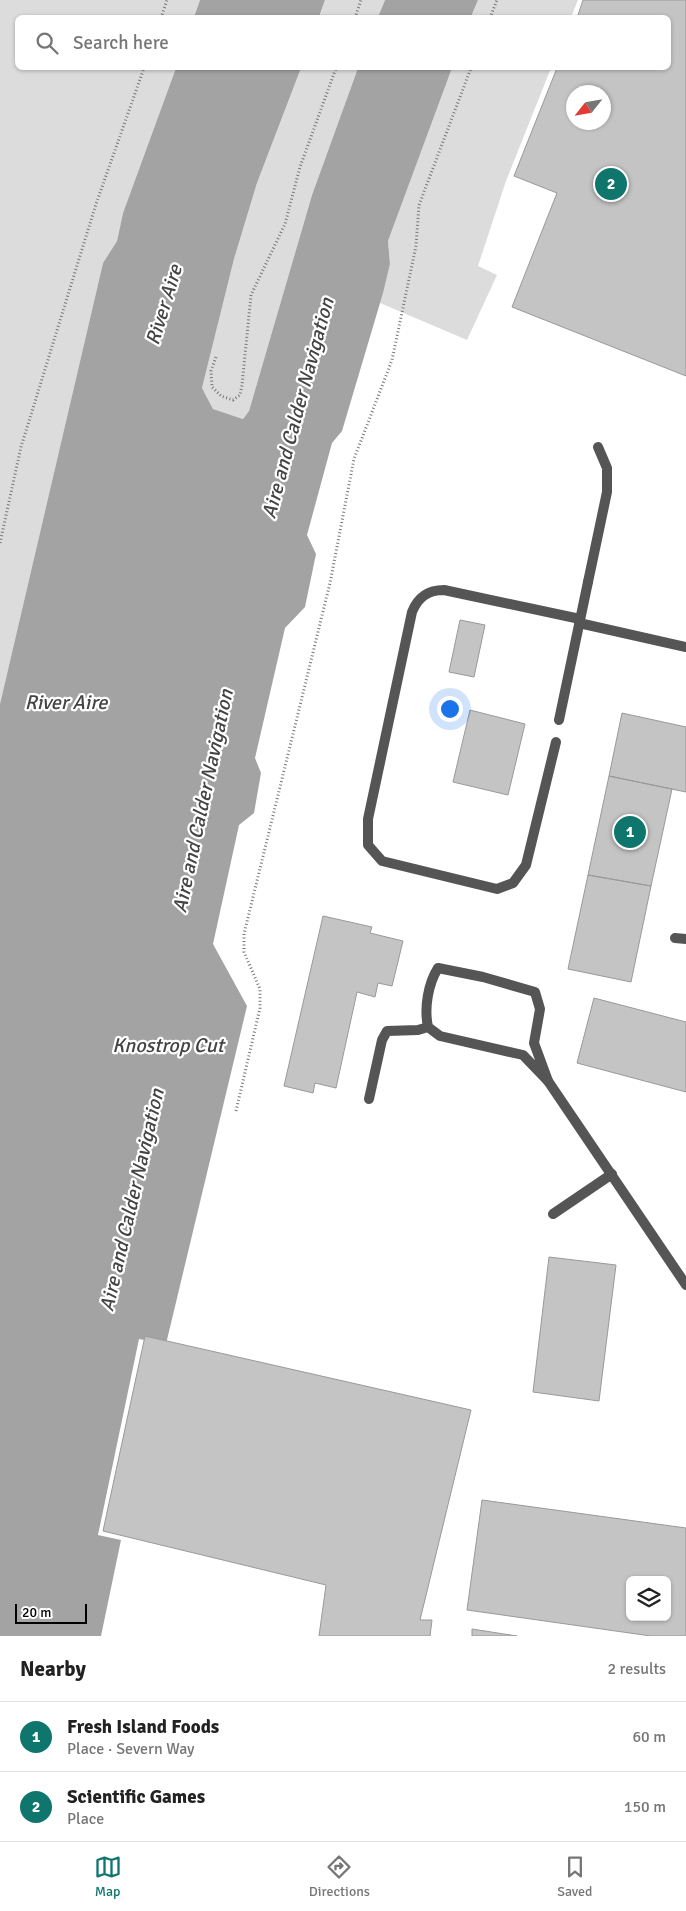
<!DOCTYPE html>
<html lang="en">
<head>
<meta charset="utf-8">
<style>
	body { margin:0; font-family:Signika,sans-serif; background:#f6f6f6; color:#222 }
	.controls { position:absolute; right:15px; bottom:15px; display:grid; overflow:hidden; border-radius:8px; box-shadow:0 1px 4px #0004 }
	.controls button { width:45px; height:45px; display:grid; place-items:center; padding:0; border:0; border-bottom:1px solid #e0e0e0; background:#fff; color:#222; font:25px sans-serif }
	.compass { position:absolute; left:566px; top:85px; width:45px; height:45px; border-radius:50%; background:#fff; box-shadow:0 1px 4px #0004; rotate:239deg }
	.scale { position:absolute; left:15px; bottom:12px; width:72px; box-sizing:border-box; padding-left:5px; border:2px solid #000; border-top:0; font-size:14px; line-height:18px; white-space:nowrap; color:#000; -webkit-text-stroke:4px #fff; paint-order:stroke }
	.you { position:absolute; left:449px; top:708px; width:18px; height:18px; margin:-12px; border:4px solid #fff; border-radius:50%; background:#1a73e8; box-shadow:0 0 0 8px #1a73e833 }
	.badge { display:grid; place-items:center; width:32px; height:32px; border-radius:50%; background:#0f766e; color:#fff; font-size:16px; font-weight:700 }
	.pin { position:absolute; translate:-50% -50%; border:2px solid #fff; box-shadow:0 1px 5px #0006 }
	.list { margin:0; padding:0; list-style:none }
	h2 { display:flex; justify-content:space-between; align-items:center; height:65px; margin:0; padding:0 20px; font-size:21px }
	h2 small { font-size:16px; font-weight:400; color:#767676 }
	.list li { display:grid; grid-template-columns:32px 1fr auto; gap:15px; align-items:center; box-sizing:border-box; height:70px; padding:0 20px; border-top:1px solid #e0e0e0 }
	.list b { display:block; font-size:19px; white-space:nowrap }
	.list p { margin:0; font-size:16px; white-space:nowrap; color:#767676 }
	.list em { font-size:16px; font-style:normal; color:#767676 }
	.icon { flex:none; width:28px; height:28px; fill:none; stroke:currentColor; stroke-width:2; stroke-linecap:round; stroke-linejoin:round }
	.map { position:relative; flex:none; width:686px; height:1636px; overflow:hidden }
	.search { position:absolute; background:#fff; box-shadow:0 1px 4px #0004; left:15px; right:15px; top:15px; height:55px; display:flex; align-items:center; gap:12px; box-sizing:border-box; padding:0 18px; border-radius:8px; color:#767676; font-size:19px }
	.sheet { height:205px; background:#fff }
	nav { display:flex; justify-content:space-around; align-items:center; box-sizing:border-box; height:70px; border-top:1px solid #e0e0e0; background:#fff; font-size:14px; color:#767676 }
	nav a { display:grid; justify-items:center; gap:2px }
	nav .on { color:#0f766e }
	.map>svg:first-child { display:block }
	.green { fill:#dcdcdc }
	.water { fill:#a3a3a3 }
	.building { fill:#c4c4c4; stroke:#999; fill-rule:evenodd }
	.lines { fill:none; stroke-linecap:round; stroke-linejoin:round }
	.path { stroke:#777; stroke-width:3; stroke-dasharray:1 2.5; stroke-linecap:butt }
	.service { stroke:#555; stroke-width:10 }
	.minor { stroke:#555; stroke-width:10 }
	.labels { text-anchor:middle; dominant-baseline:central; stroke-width:4.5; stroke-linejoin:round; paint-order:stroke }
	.water-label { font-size:20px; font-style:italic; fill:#444; stroke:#fff }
</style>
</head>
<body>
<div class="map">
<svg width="686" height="1636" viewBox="0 0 686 1636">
	<rect width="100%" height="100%" fill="#fff"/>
	<path class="green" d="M0,0H200L194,17L18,18V68H176L123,213L117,241L103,263L0,704Z
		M325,0H385L378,17L319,18Z
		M478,0H578L571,17L471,18Z
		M301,68H358L312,195L249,411L243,419L213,409L202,388L234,259L257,183Z
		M452,68H551L506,181L478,266L497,275L467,340L380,303L390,264L388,241Z"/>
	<path class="water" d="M200,0H325L319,17H194Z
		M385,0H478L471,17H378Z
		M176,68H301L257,183L234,259L202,388L213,409L243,419L249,411L312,195L358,68H452L388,241L390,264L383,293L342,431L332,443L307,535L316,554L305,607L285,628L255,758L261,773L254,813L239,825L213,944L247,1006L166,1344L139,1339L98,1535L121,1540L101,1636H0V704L103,263L117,241L123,213Z"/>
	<path class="building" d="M583,0H686V376L512,307L557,193L514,176L557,68H668V18H577ZM574,92H604V122H574Z
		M460,620L485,625L474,677L449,672Z
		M470,710L525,724L508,795L453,782Z
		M622,713L686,727V792L609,776Z
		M609,776L672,789L651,886L588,875Z
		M588,875L651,886L631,982L568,969Z
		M323,916L372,927L370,933L403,941L392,986L378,983L375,997L357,992L336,1088L315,1083L313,1093L284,1086Z
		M594,998L686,1022V1092L577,1063Z
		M549,1257L616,1265L599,1401L533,1392Z
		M145,1336L471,1410L420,1620H432L430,1636H319L326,1585L103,1531Z
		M482,1500L686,1528V1636H651L467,1610ZM630,1580H667V1617H630Z
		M472,1629L517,1636H472Z"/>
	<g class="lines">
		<path class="path" d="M161,18L167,0
			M355,18L361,0
			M490,18L497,0
			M216,357L211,371L212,387L221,396L233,400L240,395L242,385L251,295L285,224L300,167L336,68
			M0,543L21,447L96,204L144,68
			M236,1111L260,1008V989L244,952V934L330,583L354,459L392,360L416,246L419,205L471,68"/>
		<path class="service" d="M588,582L607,492V468L598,447
			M556,742L526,865L513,883L497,889L382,861L368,845V819L412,612C418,597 428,590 444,590L580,619
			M675,938L686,939
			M438,968L483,977L535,992L540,1009L534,1043L548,1081L523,1055L440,1036L428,1027C424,1008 428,984 438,968Z
			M369,1099L382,1040L387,1031L418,1030L428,1027
			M553,1214L612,1174"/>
		<path class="minor" d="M579,623L686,647
			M559,720L588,582
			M548,1081L686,1285"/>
	</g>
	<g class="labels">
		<g class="water-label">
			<text transform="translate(164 305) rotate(-73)">River Aire</text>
			<text transform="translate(298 408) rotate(-75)">Aire and Calder Navigation</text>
			<text x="66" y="702">River Aire</text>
			<text transform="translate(203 801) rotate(-78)">Aire and Calder Navigation</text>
			<text x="168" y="1045">Knostrop Cut</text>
			<text transform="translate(132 1200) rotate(-77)">Aire and Calder Navigation</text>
		</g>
	</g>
</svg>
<div class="controls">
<button><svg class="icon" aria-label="layers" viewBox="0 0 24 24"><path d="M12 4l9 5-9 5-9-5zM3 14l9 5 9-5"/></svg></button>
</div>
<svg class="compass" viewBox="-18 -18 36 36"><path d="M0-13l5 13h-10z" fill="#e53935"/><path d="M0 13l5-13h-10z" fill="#767676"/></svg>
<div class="scale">20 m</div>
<div class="you"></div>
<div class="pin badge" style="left:630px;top:832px">1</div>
<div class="pin badge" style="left:611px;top:184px">2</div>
<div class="search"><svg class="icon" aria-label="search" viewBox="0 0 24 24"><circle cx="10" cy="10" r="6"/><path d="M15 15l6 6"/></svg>Search here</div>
</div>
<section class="sheet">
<h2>Nearby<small>2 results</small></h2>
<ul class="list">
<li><span class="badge">1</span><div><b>Fresh Island Foods</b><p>Place · Severn Way</p></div><em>60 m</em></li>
<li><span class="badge">2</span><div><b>Scientific Games</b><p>Place</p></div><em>150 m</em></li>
</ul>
</section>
<nav>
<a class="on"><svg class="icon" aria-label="map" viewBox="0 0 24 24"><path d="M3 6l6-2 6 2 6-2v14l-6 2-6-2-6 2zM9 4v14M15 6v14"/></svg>Map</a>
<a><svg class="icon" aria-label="directions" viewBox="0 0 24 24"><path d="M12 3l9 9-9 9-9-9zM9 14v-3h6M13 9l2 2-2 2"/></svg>Directions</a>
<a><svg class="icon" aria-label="saved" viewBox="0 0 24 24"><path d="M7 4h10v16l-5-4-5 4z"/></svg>Saved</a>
</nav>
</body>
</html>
